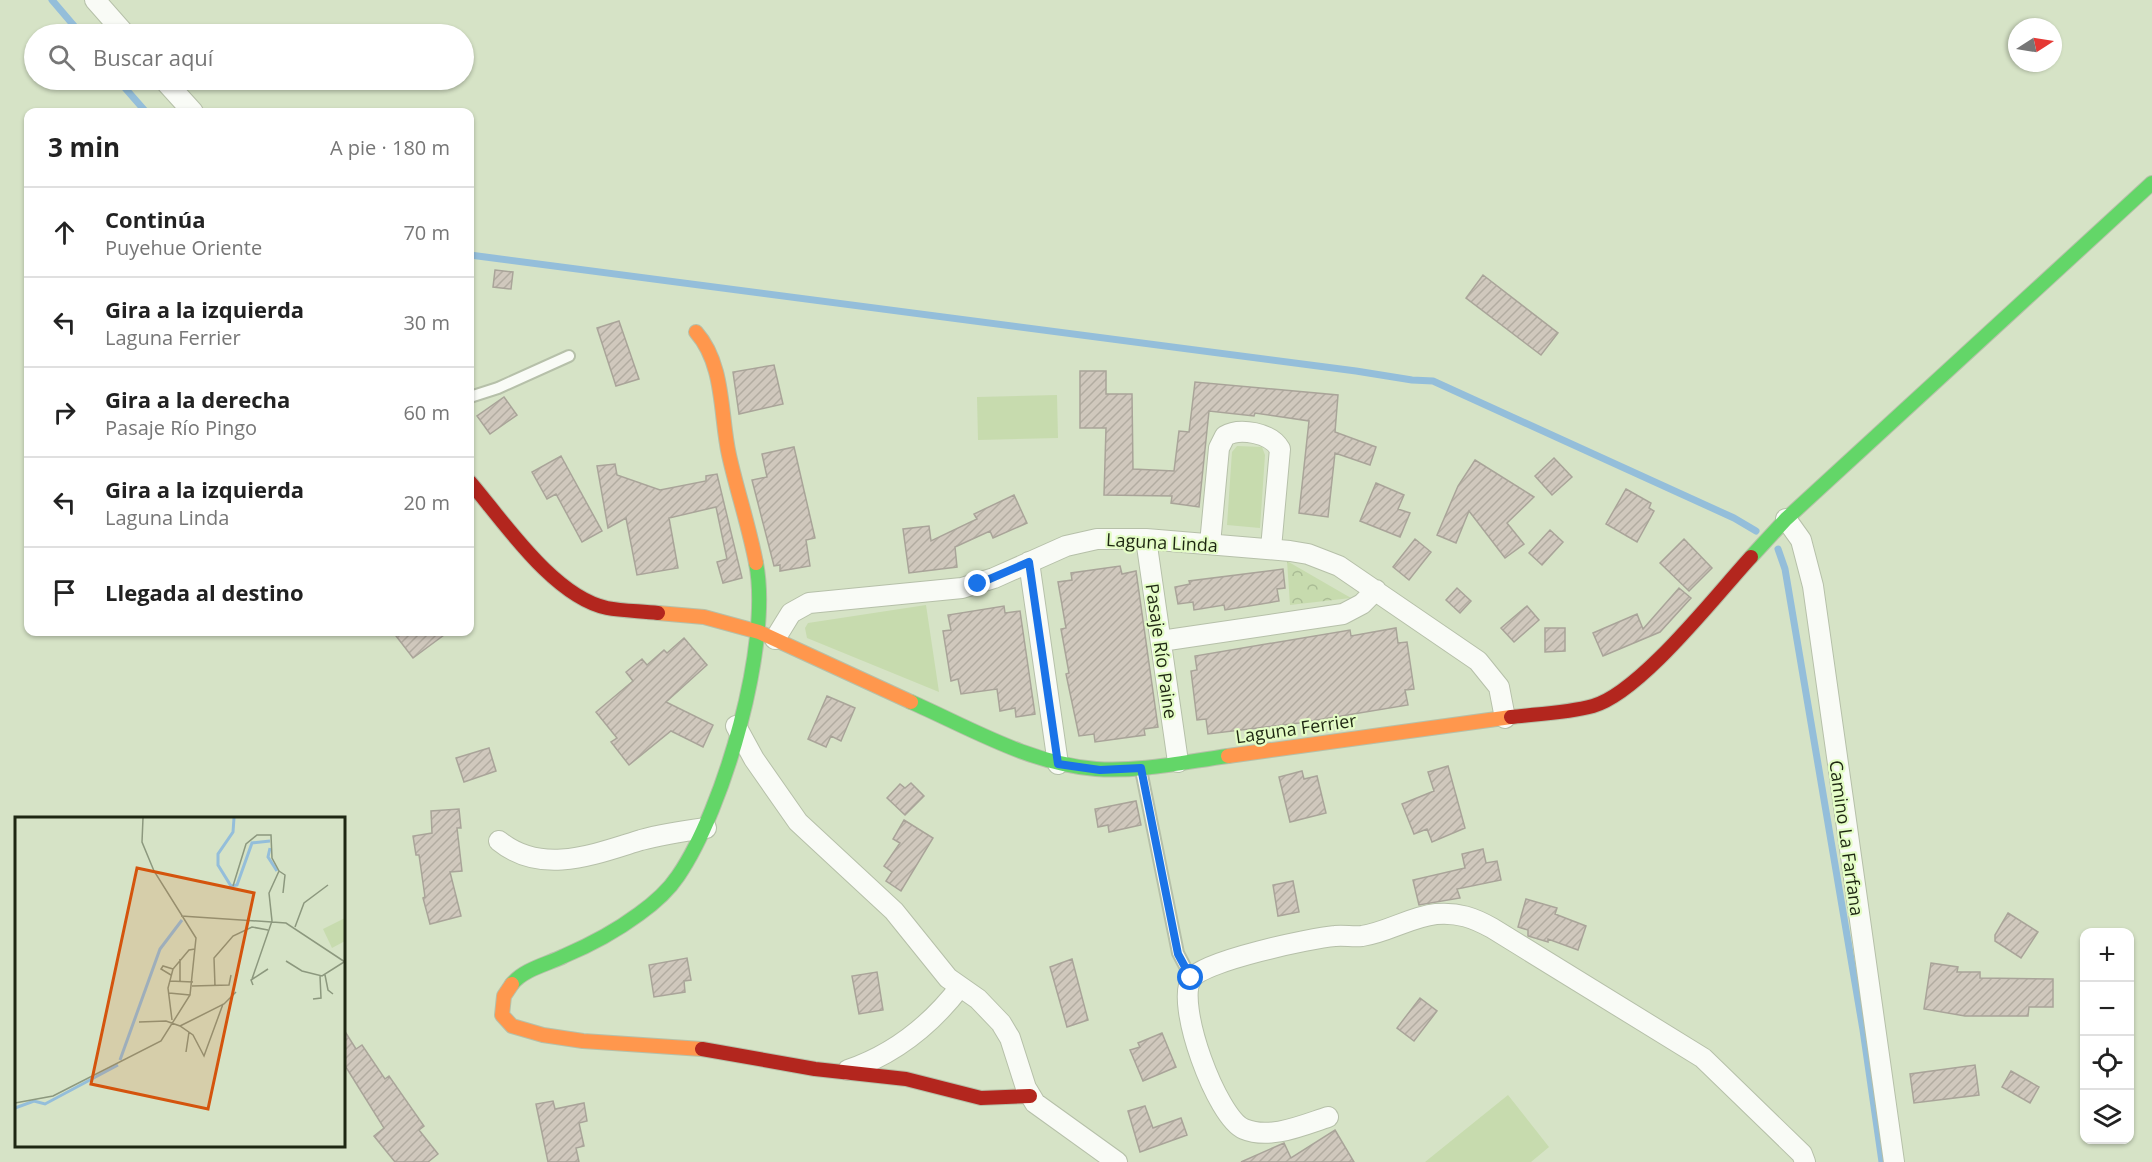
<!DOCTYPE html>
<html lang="es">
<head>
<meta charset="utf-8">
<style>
	body { margin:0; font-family:"Open Sans",sans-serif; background:#f6f6f6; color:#222 }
	.controls { position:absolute; right:18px; bottom:18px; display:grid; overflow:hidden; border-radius:12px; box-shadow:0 2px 4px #0004 }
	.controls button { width:54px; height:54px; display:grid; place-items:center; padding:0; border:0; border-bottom:2px solid #e0e0e0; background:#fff; color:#222; font:30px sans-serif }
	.compass { position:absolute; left:2008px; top:18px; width:54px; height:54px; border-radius:50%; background:#fff; box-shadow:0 2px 4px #0004; rotate:78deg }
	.stop { position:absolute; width:18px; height:18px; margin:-14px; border:4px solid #1a73e8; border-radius:50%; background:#fff }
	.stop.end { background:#1a73e8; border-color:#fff; box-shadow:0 2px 6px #0008 }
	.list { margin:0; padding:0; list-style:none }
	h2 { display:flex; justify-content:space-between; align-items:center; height:78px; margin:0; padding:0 24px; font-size:26px }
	h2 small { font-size:20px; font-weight:400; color:#767676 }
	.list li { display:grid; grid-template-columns:39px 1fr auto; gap:18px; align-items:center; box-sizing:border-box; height:90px; padding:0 24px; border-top:2px solid #e0e0e0 }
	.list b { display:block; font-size:22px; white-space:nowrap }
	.list p { margin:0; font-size:20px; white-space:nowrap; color:#767676 }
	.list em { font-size:20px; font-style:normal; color:#767676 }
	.icon { flex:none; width:33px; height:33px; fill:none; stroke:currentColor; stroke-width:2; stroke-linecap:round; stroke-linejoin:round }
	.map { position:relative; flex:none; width:2152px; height:1162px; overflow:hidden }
	.search { position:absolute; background:#fff; box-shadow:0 2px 4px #0004; left:24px; top:24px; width:450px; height:66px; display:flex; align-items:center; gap:15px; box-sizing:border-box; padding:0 21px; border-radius:33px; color:#767676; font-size:22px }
	.panel { position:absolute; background:#fff; box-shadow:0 2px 4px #0004; left:24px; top:108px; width:450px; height:528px; border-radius:12px }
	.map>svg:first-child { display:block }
	.grass { fill:#c7dbae }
	.forest { fill:url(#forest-crowns) }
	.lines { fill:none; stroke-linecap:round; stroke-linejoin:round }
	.stream { stroke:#94beda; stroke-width:7 }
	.building { fill:url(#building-hatch); stroke:#a9a499; stroke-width:1.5 }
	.lane-casing { stroke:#b6c0a9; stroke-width:14 }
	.street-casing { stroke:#b6c0a9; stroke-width:22 }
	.fast-casing { stroke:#b6c0a9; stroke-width:16 }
	.slow-casing { stroke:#b6c0a9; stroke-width:16 }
	.jam-casing { stroke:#b6c0a9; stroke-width:16 }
	.lane { stroke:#f9fbf6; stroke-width:10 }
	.street { stroke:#f9fbf6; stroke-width:20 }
	.fast { stroke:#63d668; stroke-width:14 }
	.slow { stroke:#ff974d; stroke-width:14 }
	.jam { stroke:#b3261e; stroke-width:14 }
	.route { stroke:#1a73e8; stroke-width:8 }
	.labels { text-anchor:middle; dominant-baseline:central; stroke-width:4.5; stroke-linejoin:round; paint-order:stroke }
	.street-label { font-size:18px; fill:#1e2712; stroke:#e4fdc6 }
	.inset-river { fill:none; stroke:#94beda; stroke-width:3 }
	.inset-road { fill:none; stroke:#8c987e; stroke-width:1.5 }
	.view { fill:#d4540d; fill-opacity:0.15; stroke:#d4540d; stroke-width:3 }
	.inset-edge { fill:none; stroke:#1e2712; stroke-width:3 }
</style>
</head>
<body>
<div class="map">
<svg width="2152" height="1162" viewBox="0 0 2152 1162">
	<defs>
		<pattern id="forest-crowns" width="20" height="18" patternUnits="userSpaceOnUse" patternTransform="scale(1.5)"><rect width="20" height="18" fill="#c7dbae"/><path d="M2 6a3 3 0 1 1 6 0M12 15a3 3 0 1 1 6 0" fill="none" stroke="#aabc95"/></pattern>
		<pattern id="building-hatch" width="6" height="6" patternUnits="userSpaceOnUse" patternTransform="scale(1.5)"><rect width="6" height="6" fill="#d0c8bd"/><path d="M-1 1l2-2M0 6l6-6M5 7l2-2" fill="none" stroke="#b2aca1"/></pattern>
	</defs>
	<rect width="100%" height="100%" fill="#d6e3c6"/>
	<path class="grass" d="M1057,395L1058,438L978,440L977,397Z
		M1237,446L1262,447L1265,455L1260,528L1227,525L1232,452Z
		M926,605L939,692L807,638L805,628L808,623Z
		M1508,1095L1549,1147L1531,1162H1425Z"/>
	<path class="forest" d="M1287,561L1351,598L1290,605Z"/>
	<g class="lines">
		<path class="stream" d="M52,0L81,34
			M118,80L146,112
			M470,255L1356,371L1412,380L1433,381L1734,518L1756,531
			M1778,549L1785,569L1863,1030L1882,1162"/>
	</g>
	<path class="building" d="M495,270L513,272L511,289L493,287Z
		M1483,275L1558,333L1541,355L1466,298Z
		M619,321L639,379L616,386L597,328Z
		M774,365L783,404L739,414L733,372Z
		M1080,371H1106V394H1132L1133,469L1174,471L1179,431L1189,432L1195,382L1338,395L1335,432L1376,447L1370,465L1335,453L1328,517L1299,513L1309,421L1255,413L1254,416L1209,411L1199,507L1171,503L1172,496L1104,495L1106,428H1080Z
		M504,397L517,415L490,434L477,416Z
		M794,447L815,538L806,540L810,566L780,571V565L774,566L752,480L767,477L762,454Z
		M561,456L602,531L582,542L556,494L547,499L532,472Z
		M1554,458L1572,477L1552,495L1535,476Z
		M1475,460L1534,497L1507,523L1524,544L1505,558L1469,511L1456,543L1437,535L1458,486Z
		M615,464L617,475L660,490L706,481V476L717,474L742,578L723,583L717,562L727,559L716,507L669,518L678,568L637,575L626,518L608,528L597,466Z
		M1376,483L1404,495L1398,509L1410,513L1400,537L1360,521Z
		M1626,489L1651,503L1649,508L1654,511L1637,542L1606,524Z
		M1014,495L1027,523L993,538L990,531L955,547L957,567L909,573L903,529L929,526L931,541L977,519L974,514Z
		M1550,530L1563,542L1542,565L1529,553Z
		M1415,539L1431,552L1409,580L1393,567Z
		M1684,539L1712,568L1689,591L1660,563Z
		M1120,566L1122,574L1136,571L1158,727L1144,729L1145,735L1095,742L1094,734L1079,736L1066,674L1069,673L1061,629L1066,628L1058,582L1072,580L1071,573Z
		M1283,569L1285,588L1277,589L1279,601L1225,610L1224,605L1194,610L1193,602L1178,604L1175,587L1190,584L1189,581Z
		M1457,588L1471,601L1460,613L1446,600Z
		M1679,588L1691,598L1660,632L1603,656L1593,633L1637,614L1643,629Z
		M1004,606L1005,613L1020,611L1035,714L1016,717L1015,708L1000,711L997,689L961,694L958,679L951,681L943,631L951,630L948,615Z
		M1527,606L1539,620L1514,642L1501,628Z
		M1396,628L1398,643L1407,642L1414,689L1405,690L1408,705L1299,723L1208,734L1206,719L1197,720L1191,671L1197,670L1195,656L1350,630L1351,636Z
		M1545,628H1565V651L1545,652Z
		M393,632H448L413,658Z
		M684,638L707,665L666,702L713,725L703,747L671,731L629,765L611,742L617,738L596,712L633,681L626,672L642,659L647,665L664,650L667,653Z
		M827,696L855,708L841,741L831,736L826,747L808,739Z
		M489,748L496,771L464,782L456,758Z
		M1448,766L1465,828L1432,842L1427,829L1414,834L1402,804L1434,791L1428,772Z
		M1302,771L1304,779L1317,776L1326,813L1290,822L1279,777Z
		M911,783L924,796L905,815L887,798L900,784L905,788Z
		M1136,801L1141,825L1109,832L1108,825L1098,827L1095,809Z
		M459,809L461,828H457L462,871L450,872L461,916L430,924L423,898L425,897L419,855H416L413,836L432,833L431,811Z
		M904,820L933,838L901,891L886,881L892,872L884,866L900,843L893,839Z
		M1483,849L1486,863L1497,861L1501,880L1457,889L1460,898L1419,905L1413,880L1465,868L1462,854Z
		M1293,881L1299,912L1278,916L1273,885Z
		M1526,899L1557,908L1555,914L1586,926L1578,950L1548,939V942L1528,936V930L1518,927Z
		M2008,913L2038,932L2021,958L1995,941V935Z
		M687,958L691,980L684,981L685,992L654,997L649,965Z
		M1072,959L1088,1020L1067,1027L1050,967Z
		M1931,963L1958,967L1957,972H1980V978L2053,979V1007H2029L2028,1016H1965L1924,1009Z
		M877,972L883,1010L859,1014L852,976Z
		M1420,998L1437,1011L1414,1041L1397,1028Z
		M344,1030L356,1049L362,1045L385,1079L389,1076L424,1126L419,1130L438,1154L428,1162H395L374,1136L384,1128L344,1064Z
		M1162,1033L1176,1067L1143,1081L1130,1050L1140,1047L1138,1043Z
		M1975,1065L1979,1095L1914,1103L1910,1074Z
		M2011,1071L2039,1087L2030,1103L2002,1087Z
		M553,1101L555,1109L584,1103L587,1121L579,1123L584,1146L576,1148L579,1162H548L536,1104Z
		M1145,1106L1153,1128L1181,1118L1187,1135L1140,1152L1128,1111Z
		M1335,1130L1354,1162H1241L1284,1143L1291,1158Z"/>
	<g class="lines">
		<g class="lane-casing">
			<path id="lane" d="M470,397L498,388L569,356
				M1141,770L1178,953L1191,978"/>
		</g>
		<g class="street-casing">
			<path id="street" d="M95,0L125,34
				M164,80L193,112
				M1786,519L1801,540L1813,586L1894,1162
				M1146,539L1178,762
				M1210,544L1219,448L1225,436C1240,427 1271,433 1280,449L1271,548
				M1029,562L1058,764
				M775,639L791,613L809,603L962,588L994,578L1066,546L1097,539H1146L1290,551L1308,554L1339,566L1478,661L1499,687L1505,718
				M1161,641L1343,614L1362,604L1376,590
				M736,726L754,759L798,822L894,911L948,978L978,999L1001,1023L1010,1038L1026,1088L1035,1103L1117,1162
				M499,841C542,876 595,854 641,840C663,834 684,831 706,828
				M848,1070C895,1054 930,1026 960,987
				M1328,1117C1303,1125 1270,1140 1244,1129C1217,1118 1174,1002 1192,978C1204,961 1311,938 1335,936C1344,935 1353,937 1362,936C1388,932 1410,917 1436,914C1458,912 1474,918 1492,928L1703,1058L1802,1154L1805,1162"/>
		</g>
		<g class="fast-casing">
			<path id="fast" d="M1751,557L1786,519L2152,183
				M911,702C970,728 1030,764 1096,769C1140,772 1184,762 1228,756
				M512,984C524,969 548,964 564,956C590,945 616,931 639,914C653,904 668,891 678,876C724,809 772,643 756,563"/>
		</g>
		<g class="slow-casing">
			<path id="slow" d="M696,332C725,365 720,415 729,455C737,491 749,526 756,563
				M658,613L704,617L759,632L911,702
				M1228,756L1511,717
				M512,984L504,996L502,1015L512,1026L543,1035L583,1041L702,1049"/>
		</g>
		<g class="jam-casing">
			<path id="jam" d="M470,482C504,522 554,597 607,608C623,611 641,611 658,613
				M1511,717C1537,714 1567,713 1593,706C1640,693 1716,595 1751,557
				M702,1049L815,1069L906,1079L981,1098L1030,1096"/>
		</g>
		<use href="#lane" class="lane"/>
		<use href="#street" class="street"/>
		<use href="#fast" class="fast"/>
		<use href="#slow" class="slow"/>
		<use href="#jam" class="jam"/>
	</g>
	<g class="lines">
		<path class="route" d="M978,584L1029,562L1058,764L1100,770L1141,768L1178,954L1191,978"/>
	</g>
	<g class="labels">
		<g class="street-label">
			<text transform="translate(1162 542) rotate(3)">Laguna Linda</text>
			<text transform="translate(1162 651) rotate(82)">Pasaje Río Paine</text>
			<text transform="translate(1296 728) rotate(-8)">Laguna Ferrier</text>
			<text transform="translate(1847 838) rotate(82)">Camino La Farfana</text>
		</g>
	</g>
	<g transform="translate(15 817)">
		<rect width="330" height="330" fill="#d6e3c6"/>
		<path d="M330,101V124L317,131L308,112Z" fill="#c7dbae"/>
		<path class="inset-river" d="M219,1L218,15L203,37V48L216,69L222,68L237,26L255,24M255,31L253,40L262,54M105,243L145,132L167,103M0,291L19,284L30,287L103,248"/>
		<path class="inset-road" d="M264,54L270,58L268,76M218,69L231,27L242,18H256L257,41L264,54L254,76L257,104L237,162M166,99L271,106L330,145M280,110L289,86L313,68M165,142V165M271,144L287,154L307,159L329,145M156,158L146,152L148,149L158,152M310,158L313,173L318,177M155,164L178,165M238,168L236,163L253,152M177,169L214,168L216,158M200,169L199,141L218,119L237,110L253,113M154,176L175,178M298,182L306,181L305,159M157,203L153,171L158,152L174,133L180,132M124,205L151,204L165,209L178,218L189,239L208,187M165,209L209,187L221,175M171,235L174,215M0,286L38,279L146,224L175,178L181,121L139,54L127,25L128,1"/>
		<path class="view" d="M122,51L239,76L193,292L76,267Z"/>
		<rect width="330" height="330" class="inset-edge"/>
	</g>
</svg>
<div class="controls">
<button>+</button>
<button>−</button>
<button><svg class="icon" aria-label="locate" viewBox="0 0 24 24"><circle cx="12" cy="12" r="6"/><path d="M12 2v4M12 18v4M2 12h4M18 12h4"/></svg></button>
<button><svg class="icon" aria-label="layers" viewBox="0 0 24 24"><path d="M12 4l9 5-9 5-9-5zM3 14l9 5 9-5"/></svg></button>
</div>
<svg class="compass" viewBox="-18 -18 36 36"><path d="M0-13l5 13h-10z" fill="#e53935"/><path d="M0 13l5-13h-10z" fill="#767676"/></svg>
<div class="stop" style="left:1191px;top:978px"></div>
<div class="stop end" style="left:978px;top:584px"></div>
<div class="search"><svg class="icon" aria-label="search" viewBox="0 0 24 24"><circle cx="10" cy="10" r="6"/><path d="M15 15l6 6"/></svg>Buscar aquí</div>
<section class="panel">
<h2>3 min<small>A pie · 180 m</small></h2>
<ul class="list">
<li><svg class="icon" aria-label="ahead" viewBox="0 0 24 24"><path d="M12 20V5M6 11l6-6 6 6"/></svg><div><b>Continúa</b><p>Puyehue Oriente</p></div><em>70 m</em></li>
<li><svg class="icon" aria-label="left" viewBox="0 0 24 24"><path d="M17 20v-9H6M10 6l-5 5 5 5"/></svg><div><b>Gira a la izquierda</b><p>Laguna Ferrier</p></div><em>30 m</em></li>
<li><svg class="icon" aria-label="right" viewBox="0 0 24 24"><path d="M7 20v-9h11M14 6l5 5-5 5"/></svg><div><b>Gira a la derecha</b><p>Pasaje Río Pingo</p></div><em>60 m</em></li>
<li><svg class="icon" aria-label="left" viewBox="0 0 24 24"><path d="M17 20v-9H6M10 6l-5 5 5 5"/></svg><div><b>Gira a la izquierda</b><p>Laguna Linda</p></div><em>20 m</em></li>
<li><svg class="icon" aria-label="arrive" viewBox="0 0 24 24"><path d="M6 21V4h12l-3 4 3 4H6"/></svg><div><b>Llegada al destino</b></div></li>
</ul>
</section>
</div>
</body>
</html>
